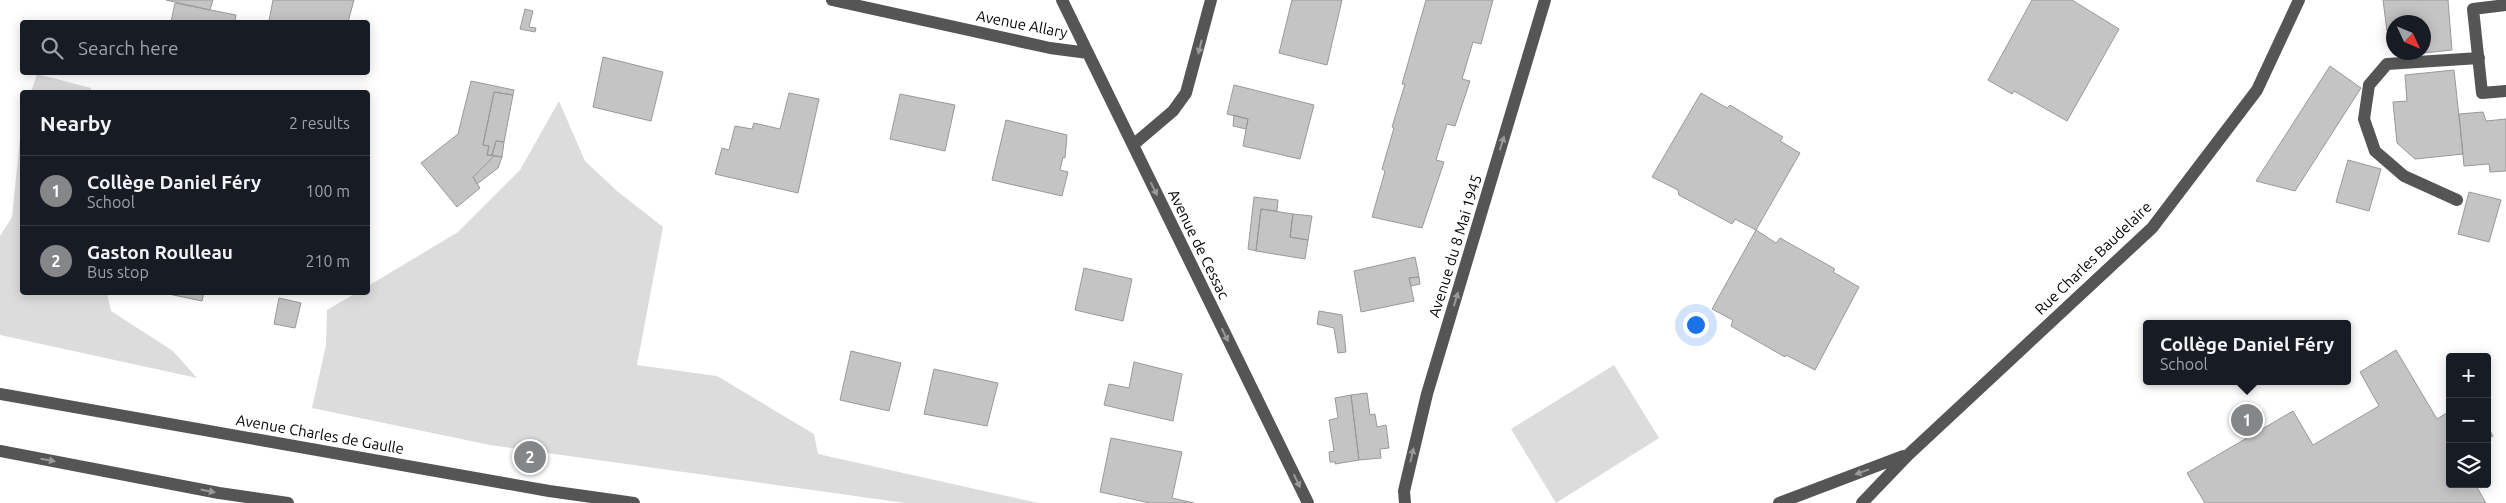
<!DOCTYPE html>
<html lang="en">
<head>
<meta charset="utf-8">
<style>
	body { margin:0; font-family:Ubuntu,sans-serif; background:#20242c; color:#f1f3f6 }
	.controls { position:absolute; right:15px; bottom:15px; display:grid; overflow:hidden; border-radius:5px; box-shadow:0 2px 12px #0003 }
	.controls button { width:45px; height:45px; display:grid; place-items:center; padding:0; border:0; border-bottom:1px solid #363941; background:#171b24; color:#f1f3f6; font:25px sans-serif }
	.compass { position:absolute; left:2386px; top:15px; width:45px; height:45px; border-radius:50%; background:#171b24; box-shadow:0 2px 12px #0003; rotate:134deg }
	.you { position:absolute; left:1695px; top:324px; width:18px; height:18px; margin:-12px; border:4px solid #fff; border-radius:50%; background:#1a73e8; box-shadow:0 0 0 8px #1a73e833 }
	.badge { display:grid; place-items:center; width:32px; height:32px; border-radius:50%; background:#858687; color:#fff; font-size:16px; font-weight:700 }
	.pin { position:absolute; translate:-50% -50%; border:2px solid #fff; box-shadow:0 1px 5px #0006 }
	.popup { position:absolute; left:2143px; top:320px; width:208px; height:65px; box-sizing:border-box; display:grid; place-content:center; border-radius:5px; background:#171b24; filter:drop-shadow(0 1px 4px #0005); font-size:16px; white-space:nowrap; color:#9ea1a6 }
	.popup b { font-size:19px; color:#f1f3f6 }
	.popup::after { content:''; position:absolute; left:50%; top:100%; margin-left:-10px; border:10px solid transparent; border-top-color:#171b24 }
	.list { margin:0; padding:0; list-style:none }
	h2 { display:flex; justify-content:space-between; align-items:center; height:65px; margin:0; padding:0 20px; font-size:21px }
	h2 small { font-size:16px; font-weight:400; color:#9ea1a6 }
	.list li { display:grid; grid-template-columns:32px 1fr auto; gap:15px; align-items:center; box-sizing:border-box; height:70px; padding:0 20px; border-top:1px solid #363941 }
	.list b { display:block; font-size:19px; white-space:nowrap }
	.list p { margin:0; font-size:16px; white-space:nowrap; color:#9ea1a6 }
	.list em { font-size:16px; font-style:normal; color:#9ea1a6 }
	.icon { flex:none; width:28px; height:28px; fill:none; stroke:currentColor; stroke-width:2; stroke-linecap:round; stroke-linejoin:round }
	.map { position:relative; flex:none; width:2506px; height:503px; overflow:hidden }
	.search { position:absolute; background:#171b24; box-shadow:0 2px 12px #0003; left:20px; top:20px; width:350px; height:55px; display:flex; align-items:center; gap:12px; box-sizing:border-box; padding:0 18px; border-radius:5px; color:#9ea1a6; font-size:19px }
	.panel { position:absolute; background:#171b24; box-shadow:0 2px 12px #0003; left:20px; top:90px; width:350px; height:205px; border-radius:5px }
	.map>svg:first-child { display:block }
	.green { fill:#dcdcdc }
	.building { fill:#c4c4c4; stroke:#999 }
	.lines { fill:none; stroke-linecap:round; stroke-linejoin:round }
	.minor { stroke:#555; stroke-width:12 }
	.oneway { fill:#999 }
	.labels { text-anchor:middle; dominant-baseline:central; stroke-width:4; stroke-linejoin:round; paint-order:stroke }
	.street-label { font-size:15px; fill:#000; stroke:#fff }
</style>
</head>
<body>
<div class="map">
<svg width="2506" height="503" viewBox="0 0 2506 503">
	<rect width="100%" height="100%" fill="#fff"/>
	<path class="green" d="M37,74L91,88V92H31Z
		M559,101L585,161L617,191L663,227L637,365L717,376L814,434L818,454L1038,503H905L490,445L312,408L326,345L327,310L356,293L368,292V286L458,232L520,170Z
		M22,119V292L107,293L111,311L173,351L197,378L0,335V236L12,217Z
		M1614,365L1659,438L1556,503L1511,429Z"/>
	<path class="building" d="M166,0H213L210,10Z
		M273,0H354L348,22H273L269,21Z
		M1292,0H1342L1327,65L1279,53Z
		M1426,0H1493L1481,44L1473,42L1462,79L1470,81L1455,126L1447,124L1436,160L1444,162L1422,228L1372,217L1385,171L1382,169L1394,128L1392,127L1405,84H1402Z
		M2032,0H2072L2119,29L2067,121L2014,91L2012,94L1988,80Z
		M2383,0H2448L2452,50L2404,55L2403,52H2424V22H2394V31H2387Z
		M175,3L236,15L235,22H171Z
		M525,9L533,11L529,27L536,28L535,32L520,29Z
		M603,57L663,72L651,121L593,107Z
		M2330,66L2361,88L2295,191L2256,181Z
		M2454,70L2463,154L2415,159L2397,143L2393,102L2407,101L2405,75Z
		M471,81L514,90L513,95L494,92L483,145L489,146L487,155L494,156L473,177L480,188L457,207L421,163L458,134Z
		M1234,85L1314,105L1300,159L1243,146L1248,119L1227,114Z
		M494,92L513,95L504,142L496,141L492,155H487L489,146L483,145Z
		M789,93L819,99L798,193L715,174L722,148L729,150L735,126L752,129L754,123L780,129Z
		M1701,93L1727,108L1730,105L1783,137L1780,141L1800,153L1756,230L1735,219L1732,224L1679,195L1678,190L1652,177Z
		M900,94L955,105L945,151L890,139Z
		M2483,112L2486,121L2506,119V171L2490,172L2489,164L2464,166L2459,114Z
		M1234,115L1248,119L1246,129L1233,126Z
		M1006,120L1067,135L1065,158L1063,157L1060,170L1068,172L1062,196L992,180Z
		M496,141L504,142L502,157L492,155Z
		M494,156L502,157L498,168L477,184L473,177Z
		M2348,160L2381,169L2369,211L2336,202Z
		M2469,192L2501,200L2489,242L2458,234Z
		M1254,197L1278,200L1277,211L1261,209L1256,251L1248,249Z
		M1261,209L1293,214L1290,237L1308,240L1305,259L1256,251Z
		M1293,214L1312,216L1308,240L1290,237Z
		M1756,230L1776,243L1780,238L1835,269L1833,272L1859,287L1815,370L1786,355L1785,357L1731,326L1733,320L1712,309Z
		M1415,257L1419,277L1409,278L1414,301L1361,312L1354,271Z
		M1084,268L1132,279L1123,321L1075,310Z
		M1419,277L1420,284L1411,286L1409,278Z
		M159,292H204L202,301Z
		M279,298L301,303L295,328L274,324Z
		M1319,311L1342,315L1346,352L1338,353L1334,328L1317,324Z
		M2396,350L2437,419L2450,411V484H2475L2486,503H2205L2187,473L2293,411L2313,445L2379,406L2360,372Z
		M851,351L901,363L889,411L840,400Z
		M1134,362L1182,374L1173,421L1104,405L1109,384L1129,388Z
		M934,369L998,383L987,426L924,414Z
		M1367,393L1370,415L1375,414L1377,427L1386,425L1389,448L1380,449L1381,458L1359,460L1351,395Z
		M1351,395L1359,460L1335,464L1336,462H1330L1329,452L1334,451L1329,420L1338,418L1335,398Z
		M2487,426L2493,436L2487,439Z
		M1111,438L1182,452L1172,498L1194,503H1150L1100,492Z"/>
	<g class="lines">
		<path class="minor" d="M832,0L1050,48L1088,53
			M1062,0L1308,503
			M2506,5L2473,9L2482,93L2506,91
			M1133,145L1173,111L1186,93L1211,0
			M2457,200L2404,176L2375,151L2364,119L2369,85L2387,64L2479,58
			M0,394L549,491L634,503
			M0,451L219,493L288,503
			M1405,503L1404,491L1427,394L1545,0
			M1779,503L1903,456
			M1862,503L1908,455L2152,228L2257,90L2299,0"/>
	</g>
	<defs><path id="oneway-solid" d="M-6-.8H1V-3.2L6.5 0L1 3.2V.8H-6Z" transform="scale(1.25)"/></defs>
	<g class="oneway">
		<use href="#oneway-solid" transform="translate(1200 47) rotate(104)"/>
		<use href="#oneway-solid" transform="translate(1502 143) rotate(-73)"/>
		<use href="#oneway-solid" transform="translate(1154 189) rotate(64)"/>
		<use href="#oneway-solid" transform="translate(1456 299) rotate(-73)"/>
		<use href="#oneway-solid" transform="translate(1225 335) rotate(64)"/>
		<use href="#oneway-solid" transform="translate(1412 455) rotate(-77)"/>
		<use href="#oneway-solid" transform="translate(48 460) rotate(10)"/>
		<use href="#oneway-solid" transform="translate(1862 472) rotate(160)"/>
		<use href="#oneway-solid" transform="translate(1297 481) rotate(64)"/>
		<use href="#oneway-solid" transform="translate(208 491) rotate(11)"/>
	</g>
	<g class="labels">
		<g class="street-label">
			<text transform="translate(1022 24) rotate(11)">Avenue Allary</text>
			<text transform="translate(1199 244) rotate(64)">Avenue de Cessac</text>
			<text transform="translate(1455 246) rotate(-73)">Avenue du 8 Mai 1945</text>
			<text transform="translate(2093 258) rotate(-44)">Rue Charles Baudelaire</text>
			<text transform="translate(320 434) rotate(10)">Avenue Charles de Gaulle</text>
		</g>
	</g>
</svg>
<div class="controls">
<button>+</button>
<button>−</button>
<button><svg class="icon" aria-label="layers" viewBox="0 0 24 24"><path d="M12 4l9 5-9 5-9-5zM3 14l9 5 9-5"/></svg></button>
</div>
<svg class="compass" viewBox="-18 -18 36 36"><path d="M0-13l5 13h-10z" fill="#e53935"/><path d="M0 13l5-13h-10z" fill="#9ea1a6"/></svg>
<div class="you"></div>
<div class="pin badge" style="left:2247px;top:420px">1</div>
<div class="popup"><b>Collège Daniel Féry</b>School</div>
<div class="pin badge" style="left:530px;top:457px">2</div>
<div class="search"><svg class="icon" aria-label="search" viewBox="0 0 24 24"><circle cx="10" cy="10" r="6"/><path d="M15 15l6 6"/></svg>Search here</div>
<section class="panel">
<h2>Nearby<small>2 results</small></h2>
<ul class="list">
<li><span class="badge">1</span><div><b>Collège Daniel Féry</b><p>School</p></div><em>100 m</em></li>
<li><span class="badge">2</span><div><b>Gaston Roulleau</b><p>Bus stop</p></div><em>210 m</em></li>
</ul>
</section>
</div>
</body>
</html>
